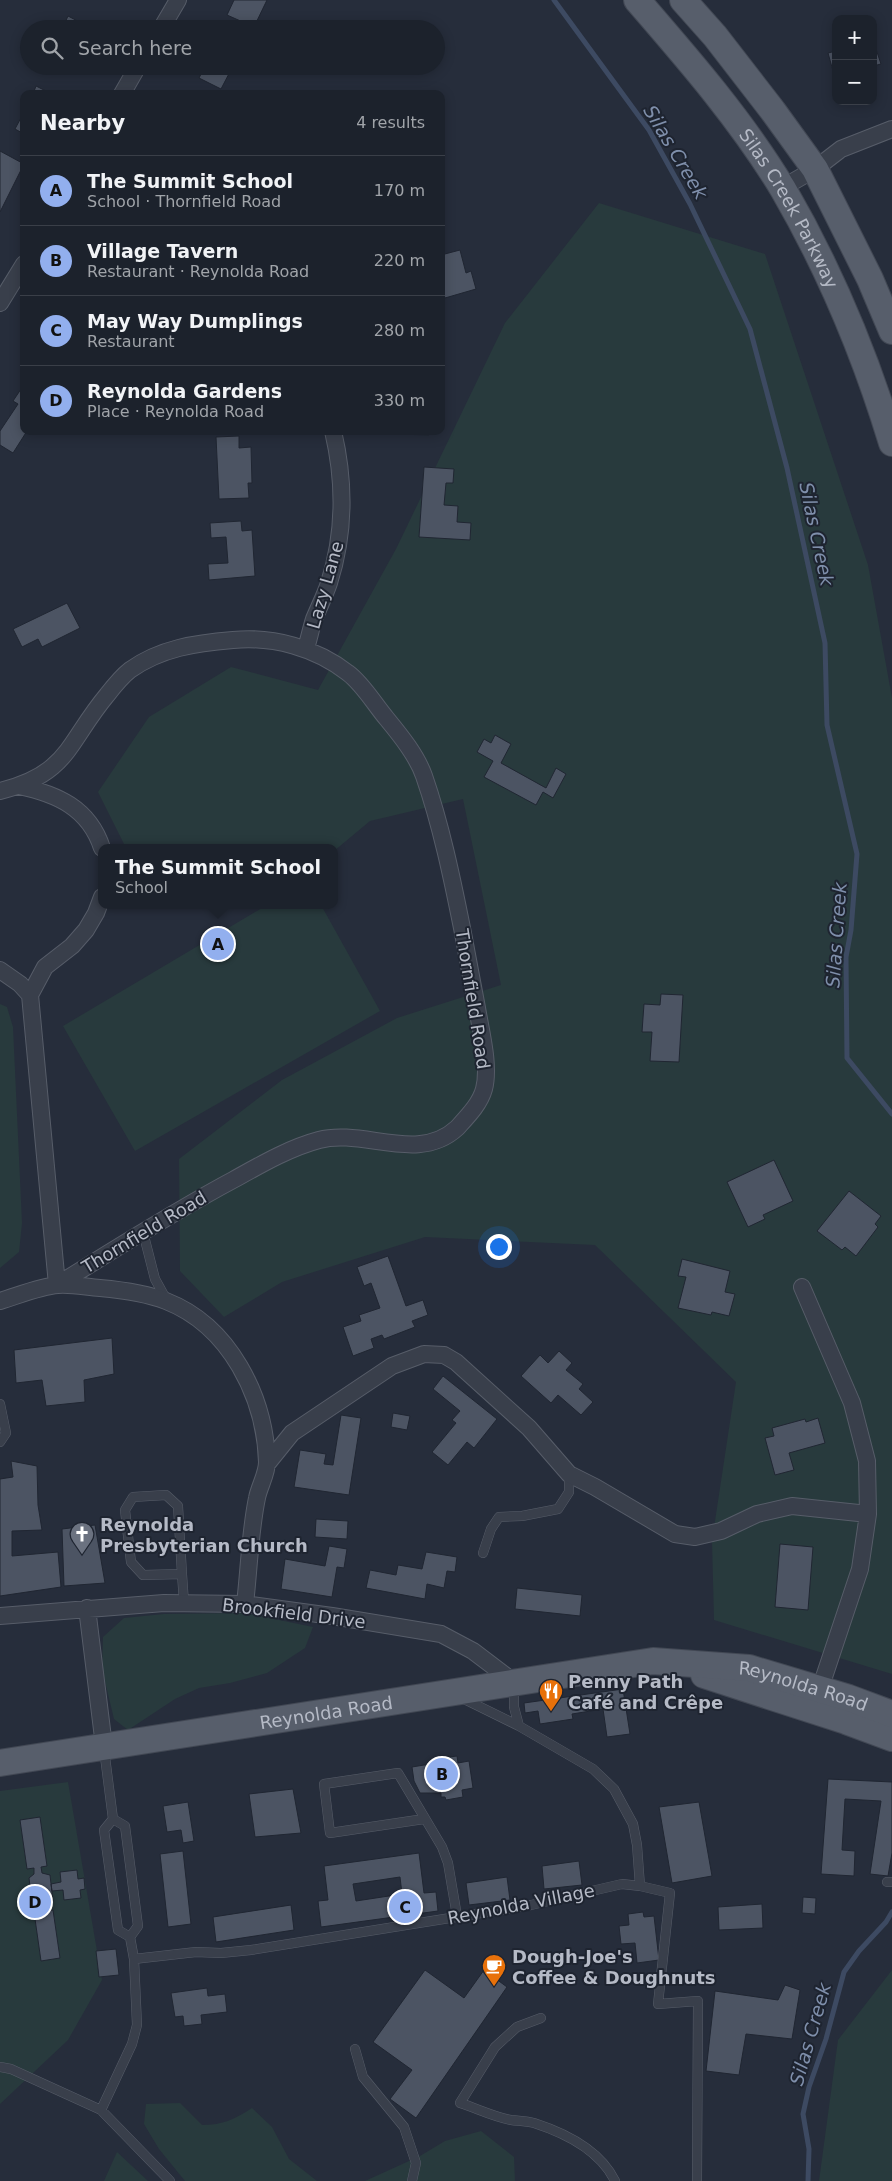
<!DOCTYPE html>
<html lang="en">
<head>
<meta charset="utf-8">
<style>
	body { margin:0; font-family:"DejaVu Sans",sans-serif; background:#252a34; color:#f1f3f6 }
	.controls { position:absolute; right:15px; top:15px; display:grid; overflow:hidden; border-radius:10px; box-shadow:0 2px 12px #0003 }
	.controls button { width:45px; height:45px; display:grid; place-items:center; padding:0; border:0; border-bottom:1px solid #3a3f48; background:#1c222c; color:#f1f3f6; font:25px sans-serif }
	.you { position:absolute; left:498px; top:1246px; width:18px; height:18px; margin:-12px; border:4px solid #fff; border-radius:50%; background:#1a73e8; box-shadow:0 0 0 8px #1a73e833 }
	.badge { display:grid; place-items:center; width:32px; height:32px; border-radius:50%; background:#92afee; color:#111; font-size:16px; font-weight:700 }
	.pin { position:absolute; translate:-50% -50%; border:2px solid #fff; box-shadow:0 1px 5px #0006 }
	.popup { position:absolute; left:98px; top:844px; width:240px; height:65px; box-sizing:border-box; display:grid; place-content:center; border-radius:10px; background:#1c222c; filter:drop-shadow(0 1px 4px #0005); font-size:16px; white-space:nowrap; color:#a0a4a9 }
	.popup b { font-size:19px; color:#f1f3f6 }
	.popup::after { content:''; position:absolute; left:50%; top:100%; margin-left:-10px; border:10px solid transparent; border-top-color:#1c222c }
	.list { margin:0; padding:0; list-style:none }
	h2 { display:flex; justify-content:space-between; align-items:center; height:65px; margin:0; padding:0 20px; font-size:21px }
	h2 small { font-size:16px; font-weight:400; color:#a0a4a9 }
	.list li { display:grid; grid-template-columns:32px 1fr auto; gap:15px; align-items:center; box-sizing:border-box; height:70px; padding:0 20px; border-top:1px solid #3a3f48 }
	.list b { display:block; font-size:19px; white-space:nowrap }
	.list p { margin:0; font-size:16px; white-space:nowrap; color:#a0a4a9 }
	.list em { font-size:16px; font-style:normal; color:#a0a4a9 }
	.icon { flex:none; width:28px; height:28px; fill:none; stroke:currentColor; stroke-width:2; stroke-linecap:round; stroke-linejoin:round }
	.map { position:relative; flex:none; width:892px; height:2181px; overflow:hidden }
	.search { position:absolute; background:#1c222c; box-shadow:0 2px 12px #0003; left:20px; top:20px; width:425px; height:55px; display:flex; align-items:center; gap:12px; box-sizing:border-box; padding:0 18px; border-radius:28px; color:#a0a4a9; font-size:19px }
	.panel { position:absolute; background:#1c222c; box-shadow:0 2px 12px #0003; left:20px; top:90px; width:425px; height:345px; border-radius:10px }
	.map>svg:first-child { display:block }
	.green { fill:#283a3d }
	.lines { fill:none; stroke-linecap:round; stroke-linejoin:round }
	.stream { stroke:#3d4a62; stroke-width:5 }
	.building { fill:#4c5463; stroke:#202632; fill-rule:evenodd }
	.lane-casing { stroke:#575d69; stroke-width:10 }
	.street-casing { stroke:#575d69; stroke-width:18 }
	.primary-casing { stroke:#424854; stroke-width:28 }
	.lane { stroke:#393f4b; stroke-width:9 }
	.street { stroke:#393f4b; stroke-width:16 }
	.primary { stroke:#575e6b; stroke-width:26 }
	.labels { text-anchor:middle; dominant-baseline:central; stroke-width:4; stroke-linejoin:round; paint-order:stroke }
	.street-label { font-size:18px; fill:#b5bac6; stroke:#1e2430 }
	.poi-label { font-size:18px; font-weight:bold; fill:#b5bac6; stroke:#1e2430; text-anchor:start }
	.water-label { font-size:19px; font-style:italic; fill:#7f8fab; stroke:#1e2430 }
</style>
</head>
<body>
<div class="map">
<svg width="892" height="2181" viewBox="0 0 892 2181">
	<rect width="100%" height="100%" fill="#262d3b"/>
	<path class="green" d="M599,203L765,254L868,565L892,698V1674L714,1620L712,1541L736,1382L595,1245L425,1237L282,1282L224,1317L180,1271L179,1159L282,1080L397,1018L501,985L463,799L370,821L334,851V848H126L98,792L149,717L231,667L318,690L396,549L505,323Z
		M267,905H321L380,1011L135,1151L63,1026Z
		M0,1004L7,1007L13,1027L22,1223L19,1252L0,1268Z
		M245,1613L313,1627L305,1648L267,1673L230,1683L199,1688L175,1699L128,1730L114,1719L102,1669L103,1637L124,1618L164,1614Z
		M68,1782L102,1980L68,2040L0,2104V1791Z
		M892,1970V2181H819L838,2040Z
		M180,2103L202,2125C223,2125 235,2119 252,2108L272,2127L289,2159L317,2181H185L159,2149L144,2124L146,2104Z
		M481,2131L514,2157L515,2181H365L420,2156L445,2141Z
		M117,2152L148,2181H104Z"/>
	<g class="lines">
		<path class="stream" d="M554,0L649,130L690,204L750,329L787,468L825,643L827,725L857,854L851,930L846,957L847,1058L892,1114
			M808,2181L809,2149L803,2114L809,2087L826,2039L844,1972L859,1951L886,1922L892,1912"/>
	</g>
	<path class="building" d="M234,0H267L254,27L227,15Z
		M68,16L89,27L88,29H62Z
		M873,40L881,64L873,66Z
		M836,51V77L835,78L828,53Z
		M205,66H233L221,89L199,78Z
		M36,86L52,94H33Z
		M24,112V134L15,129Z
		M0,151L24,164L0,212Z
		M460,250L466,273L471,271L476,289L445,298L441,286V255Z
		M23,386L24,431H27L13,453L0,445V431L18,404L13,401Z
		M399,431H429V435L399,434Z
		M239,436V448L251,447L252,483H248L249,498L219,499L216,437Z
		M424,467L454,469L453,483H446L444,505L458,506L457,522L471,523L470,540L419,537Z
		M241,521L242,531L252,530L255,576L209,580L208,564L228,563L226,537L211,538L210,523Z
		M67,603L80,628L42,647L38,639L22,647L13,629Z
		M495,735L511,744L501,763L546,788L556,768L566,774L553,798L543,792L536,805L484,777L493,761L477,752L484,739L491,743Z
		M661,994L683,995L679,1062L650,1061L652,1032H642L644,1004L660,1005Z
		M774,1160L793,1201L763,1215L765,1219L748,1227L727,1182Z
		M849,1191L881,1216L875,1224L878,1227L856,1256L845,1247L842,1250L817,1231Z
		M388,1256L406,1306L423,1300L428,1315L412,1321L415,1327L384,1339L382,1335L371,1339L374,1348L353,1356L343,1327L361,1321L359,1315L380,1308L371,1283L364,1286L357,1267Z
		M682,1259L730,1271L725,1292L735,1294L729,1316L712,1312L711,1315L678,1308L686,1277L678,1276Z
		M112,1338L114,1374L84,1380L85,1402L46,1406L42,1380L16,1383L14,1350Z
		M559,1351L572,1363L566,1370L583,1384L579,1389L593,1402L581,1415L558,1395L551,1403L521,1376L540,1355L548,1363Z
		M443,1376L497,1419L474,1448L467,1442L448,1465L432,1452L456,1423L452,1420L460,1411L433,1389Z
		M393,1413L410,1416L407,1430L391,1427Z
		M341,1415L361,1418L349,1495L294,1487L300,1450L326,1454L324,1464L333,1465Z
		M818,1418L825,1443L789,1453L794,1470L775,1475L765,1438L774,1436L772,1428L805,1419L806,1422Z
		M11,1461L37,1466L38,1505L42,1530L12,1531V1556L58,1552L61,1587L0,1596V1479L13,1477Z
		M316,1519L348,1521L347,1539L315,1537Z
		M95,1525L105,1583L64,1586L62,1529Z
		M780,1544L813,1547L808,1610L775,1607Z
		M329,1546L347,1549L344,1568L337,1567L332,1597L281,1589L285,1559L325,1566Z
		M426,1552L457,1557L455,1572L447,1571L444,1588L427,1584L425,1599L366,1588L370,1570L396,1575L398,1565L422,1569Z
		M517,1588L582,1595L580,1616L515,1609Z
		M623,1689L630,1734L607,1737L603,1709L572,1714L573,1719L540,1724L538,1711L525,1713L524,1703Z
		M457,1756L458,1763L469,1761L473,1788L462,1790L463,1797L446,1800L445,1797H441V1793H420L414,1781L412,1767L430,1764L431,1767L443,1765L442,1758Z
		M828,1779L892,1782V1853L888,1876L870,1874L881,1801L845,1799L842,1850L855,1851L854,1876L821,1874Z
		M293,1789L301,1833L255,1837L249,1794Z
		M188,1802L194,1841L183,1843L181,1830L167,1832L163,1806Z
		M699,1802L712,1876L672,1883L659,1807Z
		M40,1817L47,1866L41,1867L42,1873L50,1875L53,1901L51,1904L47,1905V1910H53L60,1958L41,1961L34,1912L39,1911V1906L32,1904L29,1878L34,1874V1868L27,1869L20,1820Z
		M183,1851L191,1924L168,1927L160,1854Z
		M419,1853L424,1893L436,1892L438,1911L321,1927L318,1901L328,1900L324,1866ZM400,1877L402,1894L356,1901L353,1884Z
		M579,1861L582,1885L544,1889L542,1866Z
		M77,1870L78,1879L84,1878L85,1889L80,1890L81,1898L64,1900L63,1890L52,1891L51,1884L61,1882L60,1872Z
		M507,1877L510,1900L469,1905L466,1883Z
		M803,1897L816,1898L815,1914L802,1913Z
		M762,1904L763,1928L719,1930L718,1907Z
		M291,1905L294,1930L216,1942L213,1917Z
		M643,1912L644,1917L654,1916L659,1960L637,1963L635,1943L621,1944L619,1926L629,1925L628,1914Z
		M116,1949L119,1975L99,1977L96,1951Z
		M425,1970L464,1998L484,1970L507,1987L416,2118L390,2099L412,2070L373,2042Z
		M785,1985L800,1990L792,2039L746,2034L739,2075L706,2071L715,1991L778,2000Z
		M207,1988L208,1996L225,1994L227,2012L201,2015L202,2024L184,2026L183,2016L175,2017L171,1993Z"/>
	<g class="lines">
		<g class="lane-casing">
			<path id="lane" d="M143,1232L155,1279L166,1299
				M0,1404L6,1433L0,1442
				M166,1495L178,1506L182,1574L143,1575L131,1562L125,1510L133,1497Z
				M483,1553L491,1529L499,1517L522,1516L558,1509L569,1492V1474
				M182,1574L184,1603
				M514,1685V1707L519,1726
				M104,1749L113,1819L104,1830L118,1930L130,1937
				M113,1819L125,1826L138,1926L130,1937L134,1959L196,1952L221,1953L251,1950L531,1905L622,1884L640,1886L637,1845L633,1824L614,1789L593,1769L519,1726L462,1698
				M424,1819L330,1833L324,1784L398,1773L442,1847L448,1863L457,1916
				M887,1882H892
				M640,1886L670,1893L658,2004L698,2001L697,2181
				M541,2018L517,2027L495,2047L460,2103C476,2108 494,2117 511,2120C518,2121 526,2121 534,2123C565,2133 600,2150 615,2181
				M355,2049L363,2077L404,2127L416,2163L412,2181
				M0,2067L11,2069L101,2110L132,2044L137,2025L134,1959
				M101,2110L170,2181"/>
		</g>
		<g class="street-casing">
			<path id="street" d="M161,29L178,0
				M122,94L138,66
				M782,188L815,169L841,149L892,129
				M0,303L24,264
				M306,648C309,639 311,628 314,619C319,607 325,595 329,583C345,533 345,482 333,431
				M19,786C57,794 89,808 102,848
				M0,791C69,774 67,743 107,695C114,686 121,677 130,670C161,648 196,643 233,640C273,636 316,648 348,673C363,684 375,705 387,719C401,736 417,756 424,776C441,825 452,878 462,928C467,955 472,982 477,1008C481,1032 490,1066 484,1089C480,1104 467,1117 457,1128C418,1164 363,1128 319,1140C289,1148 260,1165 233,1180C173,1212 115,1249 57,1285L30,995L20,984L0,970
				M30,995L45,967L72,946L86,930L96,913L102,897
				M802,1287L852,1403L867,1461L868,1514
				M0,1301C17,1296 41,1286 58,1285C72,1284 86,1287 100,1288C122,1290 146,1293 166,1301C230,1326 265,1397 267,1462C267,1474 259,1487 257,1498C250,1531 249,1570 245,1604
				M267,1464L292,1433L392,1366L424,1354L444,1355L456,1362L529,1428L569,1474L595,1487L675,1534L695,1537L721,1531L757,1514L792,1506L868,1514L860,1569L817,1698
				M87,1608L104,1746
				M0,1616L164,1603L245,1604L332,1616L441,1634L473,1651L514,1682"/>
		</g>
		<g class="primary-casing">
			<g id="primary">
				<path id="s1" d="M637,0C689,60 742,121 783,189C830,270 865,354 892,443"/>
				<path d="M683,0L715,36L773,111L815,169L870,279L892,331"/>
				<path d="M704,1675L846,1721L892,1738"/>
				<path id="s2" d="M0,1763L653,1661L749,1668L849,1698L892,1714"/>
			</g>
		</g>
		<use href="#lane" class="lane"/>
		<use href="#street" class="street"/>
		<use href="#primary" class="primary"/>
	</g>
	<defs>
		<g id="church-pin" transform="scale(1.25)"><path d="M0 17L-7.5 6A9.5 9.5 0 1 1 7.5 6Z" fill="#6b7280" stroke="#1e2430"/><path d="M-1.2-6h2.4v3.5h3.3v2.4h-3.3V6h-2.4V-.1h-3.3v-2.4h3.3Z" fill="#fff"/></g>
		<g id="restaurant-pin" transform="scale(1.25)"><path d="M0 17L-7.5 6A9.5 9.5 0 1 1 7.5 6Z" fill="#e8710a" stroke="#1e2430"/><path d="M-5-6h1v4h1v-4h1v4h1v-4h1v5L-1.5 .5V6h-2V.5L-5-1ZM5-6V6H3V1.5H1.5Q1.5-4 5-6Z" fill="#fff"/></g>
		<g id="cafe-pin" transform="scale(1.25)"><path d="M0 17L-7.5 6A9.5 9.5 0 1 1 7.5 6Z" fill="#e8710a" stroke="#1e2430"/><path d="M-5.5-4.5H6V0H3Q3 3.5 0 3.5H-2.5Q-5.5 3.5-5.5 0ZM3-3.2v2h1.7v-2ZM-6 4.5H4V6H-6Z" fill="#fff"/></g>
	</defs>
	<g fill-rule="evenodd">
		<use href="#church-pin" x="82" y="1534"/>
		<use href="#restaurant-pin" x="551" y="1691"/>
		<use href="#cafe-pin" x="494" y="1966"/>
	</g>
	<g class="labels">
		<g class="street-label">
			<text stroke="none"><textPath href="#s1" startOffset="259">Silas Creek Parkway</textPath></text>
			<text transform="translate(325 585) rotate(-74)">Lazy Lane</text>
			<text transform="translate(473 999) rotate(81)">Thornfield Road</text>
			<text transform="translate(144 1232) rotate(-31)">Thornfield Road</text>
			<text transform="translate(294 1613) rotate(7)">Brookfield Drive</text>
			<text stroke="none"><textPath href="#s2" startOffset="814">Reynolda Road</textPath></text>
			<text stroke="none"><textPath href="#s2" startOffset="330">Reynolda Road</textPath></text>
			<text transform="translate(521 1904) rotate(-11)">Reynolda Village</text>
		</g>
		<g class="poi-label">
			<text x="100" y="1524">Reynolda<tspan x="100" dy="21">Presbyterian Church</tspan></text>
			<text x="568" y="1681">Penny Path<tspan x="568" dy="21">Café and Crêpe</tspan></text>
			<text x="512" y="1956">Dough-Joe's<tspan x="512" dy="21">Coffee &amp; Doughnuts</tspan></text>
		</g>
		<g class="water-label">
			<text transform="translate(676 152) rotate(59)">Silas Creek</text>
			<text transform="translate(817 534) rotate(78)">Silas Creek</text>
			<text transform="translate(836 935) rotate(-86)">Silas Creek</text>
			<text transform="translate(810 2034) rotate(-74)">Silas Creek</text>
		</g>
	</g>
</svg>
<div class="controls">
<button>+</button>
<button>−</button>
</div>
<div class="you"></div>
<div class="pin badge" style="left:218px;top:944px">A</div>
<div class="popup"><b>The Summit School</b>School</div>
<div class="pin badge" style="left:442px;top:1774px">B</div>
<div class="pin badge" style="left:405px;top:1907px">C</div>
<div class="pin badge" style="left:35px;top:1902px">D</div>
<div class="search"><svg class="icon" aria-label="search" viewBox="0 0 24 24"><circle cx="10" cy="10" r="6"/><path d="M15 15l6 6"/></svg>Search here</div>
<section class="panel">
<h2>Nearby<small>4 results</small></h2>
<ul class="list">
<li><span class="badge">A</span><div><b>The Summit School</b><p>School · Thornfield Road</p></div><em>170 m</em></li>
<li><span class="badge">B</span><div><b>Village Tavern</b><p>Restaurant · Reynolda Road</p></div><em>220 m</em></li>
<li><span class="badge">C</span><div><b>May Way Dumplings</b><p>Restaurant</p></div><em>280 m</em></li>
<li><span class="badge">D</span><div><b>Reynolda Gardens</b><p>Place · Reynolda Road</p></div><em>330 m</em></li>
</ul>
</section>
</div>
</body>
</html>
